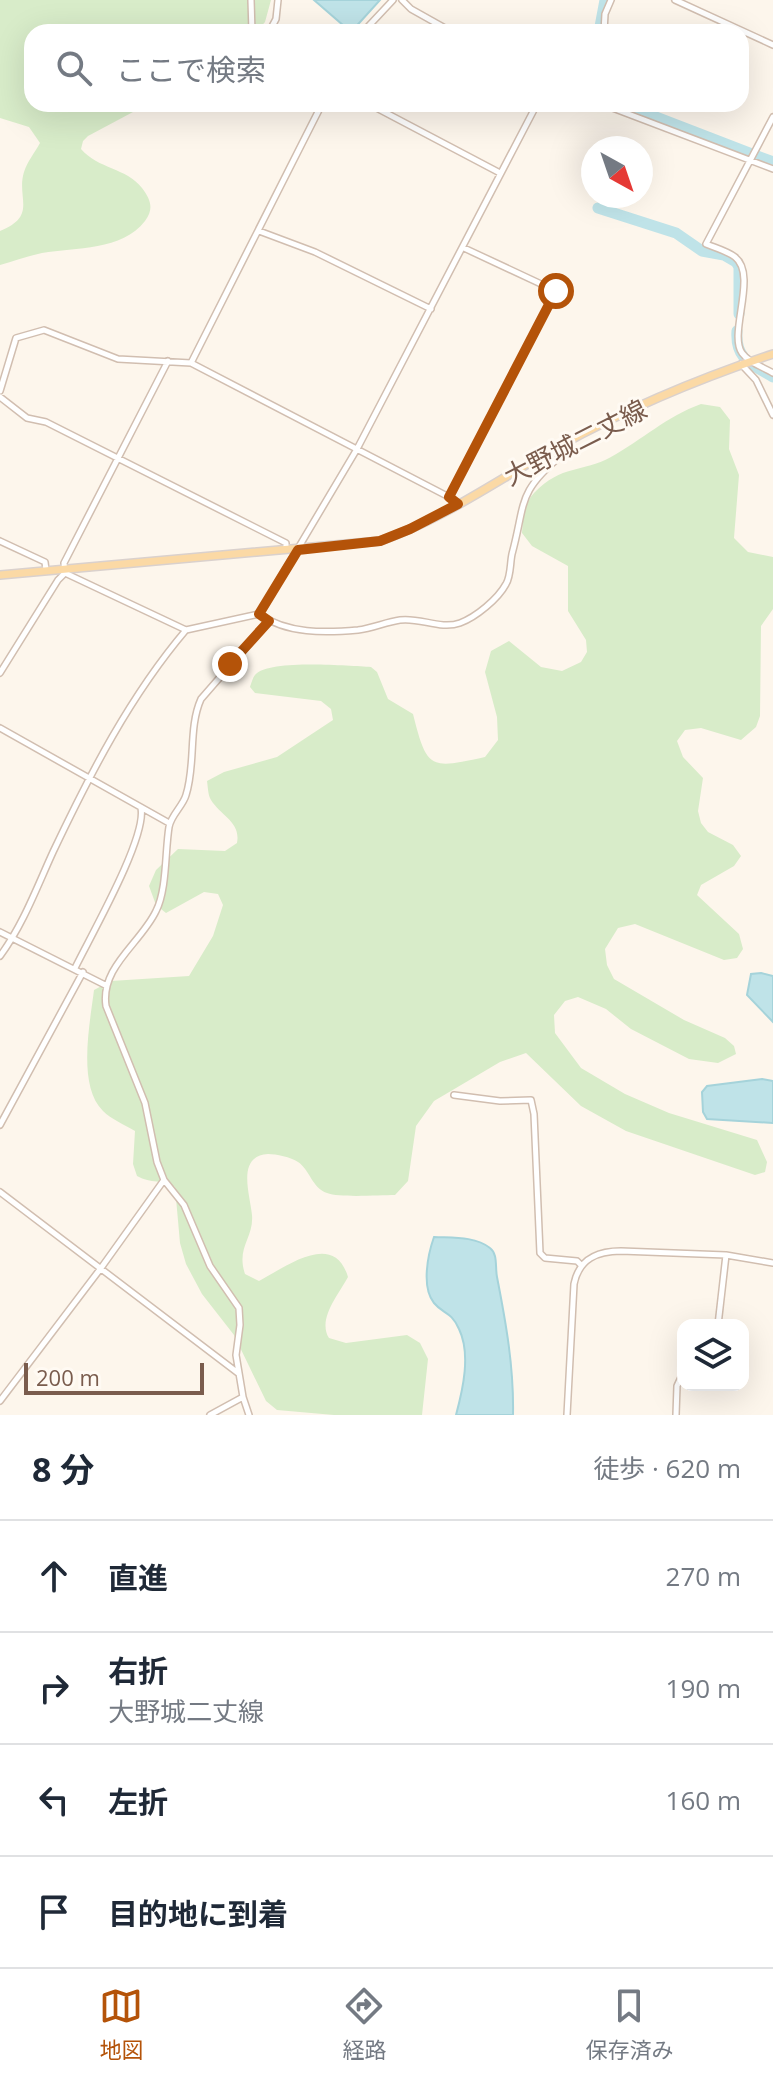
<!DOCTYPE html>
<html lang="ja">
<head>
<meta charset="utf-8">
<style>
	body { margin:0; font-family:"Open Sans","Noto Sans JP",sans-serif; background:#f2f2f3; color:#1f2937 }
	.controls { position:absolute; right:24px; bottom:24px; display:grid; overflow:hidden; border-radius:16px; box-shadow:0 8px 32px #0002 }
	.controls button { width:72px; height:72px; display:grid; place-items:center; padding:0; border:0; border-bottom:2px solid #e0e1e3; background:#fff; color:#1f2937; font:40px sans-serif }
	.compass { position:absolute; left:581px; top:136px; width:72px; height:72px; border-radius:50%; background:#fff; box-shadow:0 8px 32px #0002; rotate:140deg }
	.scale { position:absolute; left:24px; bottom:20px; width:180px; box-sizing:border-box; padding-left:8px; border:4px solid #7a5c4d; border-top:0; font-size:22px; line-height:28px; white-space:nowrap; color:#7a5c4d; -webkit-text-stroke:6px #fffaf3; paint-order:stroke }
	.stop { position:absolute; width:24px; height:24px; margin:-18px; border:6px solid #b45309; border-radius:50%; background:#fff }
	.stop.end { background:#b45309; border-color:#fff; box-shadow:0 2px 8px #0008 }
	.list { margin:0; padding:0; list-style:none }
	h2 { display:flex; justify-content:space-between; align-items:center; height:104px; margin:0; padding:0 32px; font-size:34px }
	h2 small { font-size:26px; font-weight:400; color:#747a83 }
	.list li { display:grid; grid-template-columns:52px 1fr auto; gap:24px; align-items:center; box-sizing:border-box; height:112px; padding:0 32px; border-top:2px solid #e0e1e3 }
	.list b { display:block; font-size:30px; white-space:nowrap }
	.list p { margin:0; font-size:26px; white-space:nowrap; color:#747a83 }
	.list em { font-size:26px; font-style:normal; color:#747a83 }
	.icon { flex:none; width:44px; height:44px; fill:none; stroke:currentColor; stroke-width:2; stroke-linecap:round; stroke-linejoin:round }
	.map { position:relative; flex:none; width:773px; height:1415px; overflow:hidden }
	.search { position:absolute; background:#fff; box-shadow:0 8px 32px #0002; left:24px; right:24px; top:24px; height:88px; display:flex; align-items:center; gap:20px; box-sizing:border-box; padding:0 28px; border-radius:24px; color:#747a83; font-size:30px }
	.sheet { height:552px; background:#fff }
	nav { display:flex; justify-content:space-around; align-items:center; box-sizing:border-box; height:112px; border-top:2px solid #e0e1e3; background:#fff; font-size:22px; color:#747a83 }
	nav a { display:grid; justify-items:center; gap:4px }
	nav .on { color:#b45309 }
	.map>svg:first-child { display:block }
	.green { fill:#d8ecc9 }
	.water { fill:#bfe3e8; stroke:#a5d3da; stroke-width:2 }
	.lines { fill:none; stroke-linecap:round; stroke-linejoin:round }
	.river { stroke:#bfe3e8; stroke-width:11 }
	.street-casing { stroke:#d1beb0; stroke-width:8 }
	.primary-casing { stroke:#dad1cd; stroke-width:10 }
	.street { stroke:#fff; stroke-width:5 }
	.primary { stroke:#fbd9a5; stroke-width:7 }
	.route { stroke:#b45309; stroke-width:10 }
	.labels { text-anchor:middle; dominant-baseline:central; stroke-width:6; stroke-linejoin:round; paint-order:stroke }
	.street-label { font-size:26px; fill:#7a5c4d; stroke:#fffaf3 }
</style>
</head>
<body>
<div class="map">
<svg width="773" height="1415" viewBox="0 0 773 1415">
	<rect width="100%" height="100%" fill="#fdf6ec"/>
	<path class="green" d="M0,0H271L265,22L256,32H32V104H148L88,136L83,141L81,149C98,169 127,168 142,188C151,200 154,209 145,221C122,251 76,247 42,253C28,256 14,261 0,265V231C38,216 16,198 24,172C27,162 35,152 40,143L29,127L0,118Z
		M701,404L720,407L730,420L729,449L739,475L734,538L748,552L773,557V609L761,626L760,716L756,727L741,740L701,728L685,730L677,741L683,757L703,778L698,811L701,823L708,832L733,845L741,856L734,866L701,885L697,895L739,934L743,949L737,958L724,960L635,924L618,928L605,949L607,965L614,979L684,1020L725,1038L734,1046L736,1054L718,1063L689,1059L631,1029L606,1009L578,997L565,1001L554,1015L555,1033L581,1068L625,1094L669,1113L757,1140L767,1162L765,1172L755,1175L626,1131L581,1106L526,1053L500,1062L434,1101L416,1126L408,1181L395,1195C379,1195 340,1198 327,1193C312,1188 310,1170 298,1162C291,1157 276,1154 268,1154C236,1156 250,1194 252,1215C254,1238 236,1247 245,1274L259,1281C287,1266 334,1230 348,1277C339,1294 317,1319 329,1338L346,1343L407,1335L420,1343L428,1359L422,1415H334L277,1410L266,1401L234,1335L202,1294L186,1264L180,1243L175,1187C163,1179 151,1184 137,1176L133,1164L135,1131C125,1125 111,1119 103,1111C77,1086 90,1023 94,990L111,981L189,976L213,936L223,905L218,894L204,892L166,913L156,905L149,886L156,870L178,849L225,851L237,843C241,822 221,816 211,800C208,795 208,788 207,781L224,772L277,757L333,720L331,709L321,701L255,693L250,687C251,684 253,677 255,675C269,659 348,666 371,667L377,672L388,699L413,714C427,770 430,769 485,757L498,740L497,717L485,672L491,651L509,641L541,667L562,671L581,662L587,652L586,640L568,611V566L532,546L522,533C523,519 524,503 534,493C562,464 582,473 611,457C642,440 667,416 701,404Z"/>
	<path class="water" d="M314,0H380L351,32Z
		M761,973L773,976V1022L747,995L751,974Z
		M762,1079L773,1081V1123L707,1119L703,1112L702,1092L707,1086Z
		M434,1237C452,1238 475,1236 490,1248C498,1254 495,1267 497,1277C506,1323 514,1368 513,1415H456C463,1389 471,1354 459,1329C451,1311 443,1314 434,1303C421,1287 428,1254 434,1237Z"/>
	<g class="lines">
		<path class="river" d="M599,32L605,0
			M622,104L773,162
			M598,208L676,233L702,251L724,255L736,262L739,267V314
			M737,331C735,359 751,364 773,377"/>
		<g class="street-casing">
			<path id="street" d="M251,0L252,32
				M402,0L411,9L452,32
				M675,0L773,45
				M269,32L276,19L278,0
				M363,32L393,0
				M604,32L605,14L611,0
				M369,104L500,173
				M602,104L773,169
				M773,117L706,244C716,248 727,251 735,257C758,275 728,334 742,353C749,363 763,367 773,373
				M259,231L315,252L431,309
				M168,361L64,563L65,573L186,630L259,614L357,449L537,104
				M191,363L322,104
				M741,364L756,380L773,415
				M0,391L16,338L44,330L118,359L191,363L449,497L458,504
				M0,397L27,418L46,422L286,543V549
				M449,497L556,291L464,248
				M0,541L45,562L46,570
				M259,614C287,634 325,633 358,630C373,628 386,622 400,620C420,617 440,630 460,623C476,617 498,599 506,584C511,576 510,563 512,554C526,503 516,493 562,455L559,446
				M0,673L58,580L65,573
				M0,728L169,823
				M0,932L107,986
				M0,956C23,925 37,887 53,852C90,774 130,696 186,630
				M75,968C90,937 147,838 141,808
				M454,1095L500,1101L531,1100L534,1114L540,1253L545,1258L577,1261L581,1265
				M0,1125L83,972
				M0,1192L238,1373
				M718,1325L726,1255
				M0,1401L101,1268L164,1180
				M210,1415L243,1397
				M249,1415L243,1397L236,1355L240,1325L239,1308L210,1266L184,1205L164,1180L157,1162L145,1103L106,1006C100,967 141,943 156,911C167,890 165,851 169,827C171,815 183,806 186,795C196,764 188,728 201,699L269,621
				M567,1415L574,1284C579,1259 597,1251 621,1251L726,1255L773,1263
				M676,1415L677,1386L683,1373"/>
		</g>
		<g class="primary-casing">
			<path id="primary" d="M0,575L380,541C444,519 500,478 559,446C627,409 700,378 773,354"/>
		</g>
		<use href="#street" class="street"/>
		<use href="#primary" class="primary"/>
	</g>
	<g class="lines">
		<path class="route" d="M230,664L269,621L259,614L298,550L380,541L410,529L458,504L449,497L556,291"/>
	</g>
	<g class="labels">
		<g class="street-label">
			<text transform="translate(575 442) rotate(-27)">大野城二丈線</text>
		</g>
	</g>
</svg>
<div class="controls">
<button><svg class="icon" aria-label="layers" viewBox="0 0 24 24"><path d="M12 4l9 5-9 5-9-5zM3 14l9 5 9-5"/></svg></button>
</div>
<svg class="compass" viewBox="-18 -18 36 36"><path d="M0-13l5 13h-10z" fill="#e53935"/><path d="M0 13l5-13h-10z" fill="#747a83"/></svg>
<div class="scale">200 m</div>
<div class="stop" style="left:556px;top:291px"></div>
<div class="stop end" style="left:230px;top:664px"></div>
<div class="search"><svg class="icon" aria-label="search" viewBox="0 0 24 24"><circle cx="10" cy="10" r="6"/><path d="M15 15l6 6"/></svg>ここで検索</div>
</div>
<section class="sheet">
<h2>8 分<small>徒歩 · 620 m</small></h2>
<ul class="list">
<li><svg class="icon" aria-label="ahead" viewBox="0 0 24 24"><path d="M12 20V5M6 11l6-6 6 6"/></svg><div><b>直進</b></div><em>270 m</em></li>
<li><svg class="icon" aria-label="right" viewBox="0 0 24 24"><path d="M7 20v-9h11M14 6l5 5-5 5"/></svg><div><b>右折</b><p>大野城二丈線</p></div><em>190 m</em></li>
<li><svg class="icon" aria-label="left" viewBox="0 0 24 24"><path d="M17 20v-9H6M10 6l-5 5 5 5"/></svg><div><b>左折</b></div><em>160 m</em></li>
<li><svg class="icon" aria-label="arrive" viewBox="0 0 24 24"><path d="M6 21V4h12l-3 4 3 4H6"/></svg><div><b>目的地に到着</b></div></li>
</ul>
</section>
<nav>
<a class="on"><svg class="icon" aria-label="map" viewBox="0 0 24 24"><path d="M3 6l6-2 6 2 6-2v14l-6 2-6-2-6 2zM9 4v14M15 6v14"/></svg>地図</a>
<a><svg class="icon" aria-label="directions" viewBox="0 0 24 24"><path d="M12 3l9 9-9 9-9-9zM9 14v-3h6M13 9l2 2-2 2"/></svg>経路</a>
<a><svg class="icon" aria-label="saved" viewBox="0 0 24 24"><path d="M7 4h10v16l-5-4-5 4z"/></svg>保存済み</a>
</nav>
</body>
</html>
